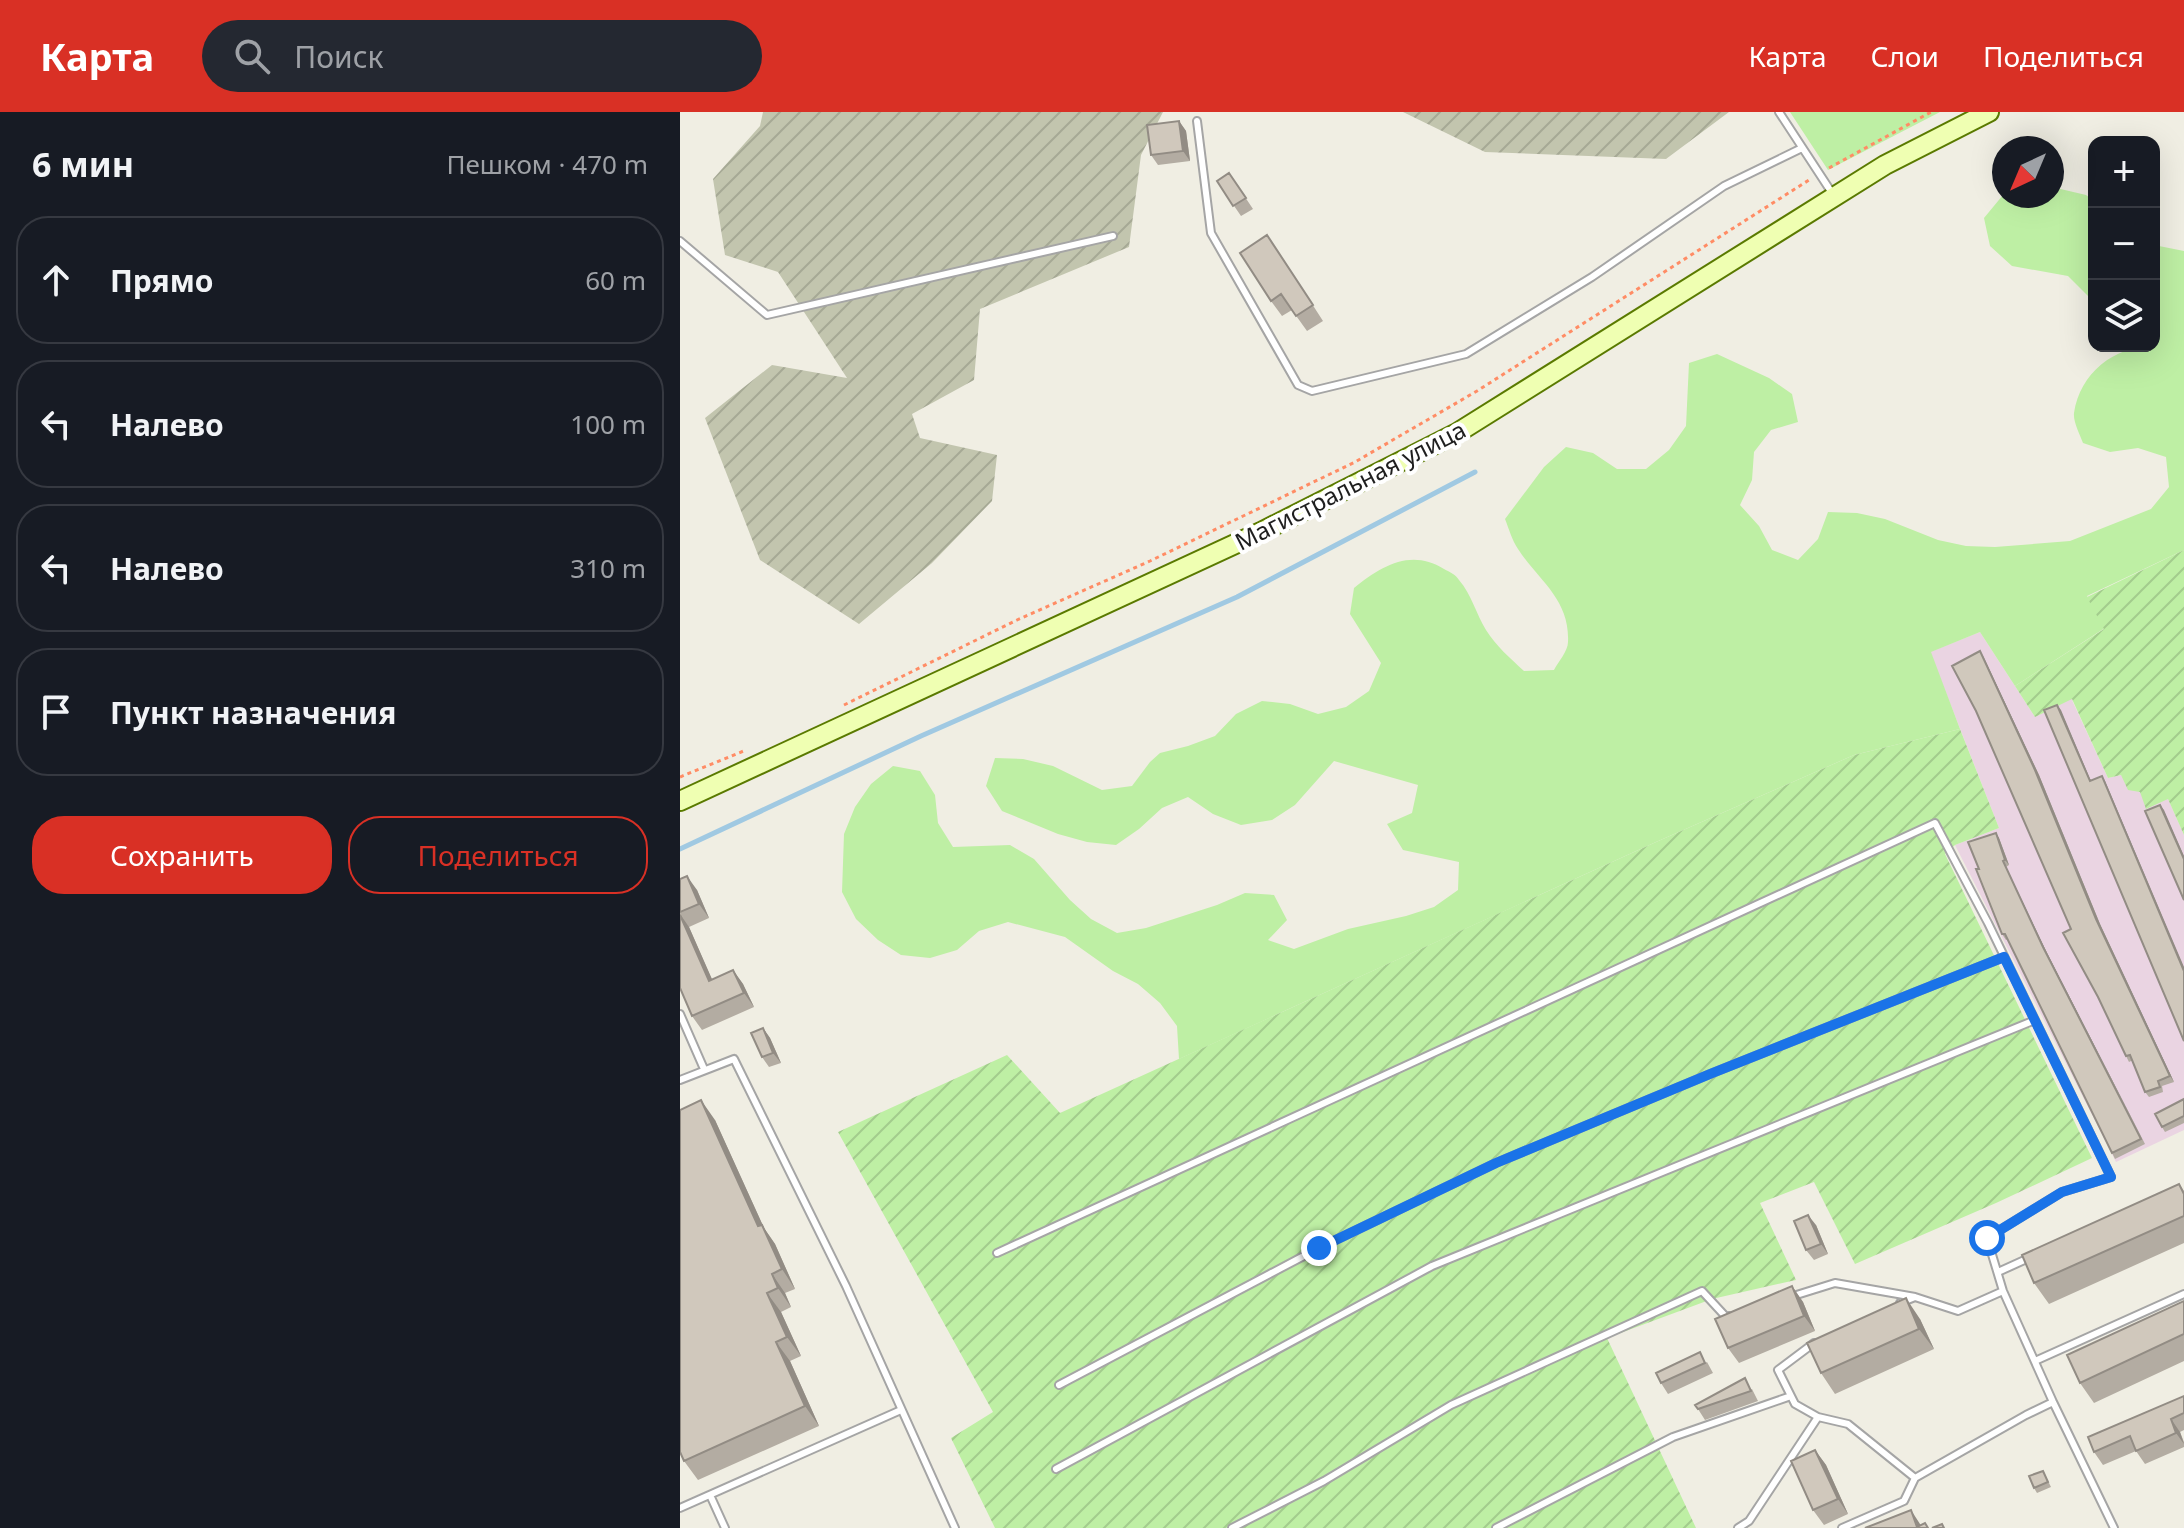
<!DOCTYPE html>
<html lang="ru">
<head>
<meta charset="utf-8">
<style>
	body { margin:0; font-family:"Noto Sans",sans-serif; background:#242831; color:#f1f3f6 }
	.controls { position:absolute; right:24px; top:24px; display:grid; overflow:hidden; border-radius:16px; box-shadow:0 8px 32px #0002 }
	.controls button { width:72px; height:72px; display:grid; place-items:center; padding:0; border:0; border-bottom:2px solid #363941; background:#171b24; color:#f1f3f6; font:40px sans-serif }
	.compass { position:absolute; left:1312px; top:24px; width:72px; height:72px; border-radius:50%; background:#171b24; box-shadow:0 8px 32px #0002; rotate:224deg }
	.stop { position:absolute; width:24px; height:24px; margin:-18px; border:6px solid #1a73e8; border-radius:50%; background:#fff }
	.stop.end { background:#1a73e8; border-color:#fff; box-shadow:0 2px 8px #0008 }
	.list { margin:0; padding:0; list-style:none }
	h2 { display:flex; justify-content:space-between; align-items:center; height:104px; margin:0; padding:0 32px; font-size:34px }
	h2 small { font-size:26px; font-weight:400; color:#9ea1a6 }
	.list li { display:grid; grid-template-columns:52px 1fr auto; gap:24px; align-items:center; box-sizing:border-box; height:128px; margin:0 16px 16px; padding:0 16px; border:2px solid #363941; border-radius:32px }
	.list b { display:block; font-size:30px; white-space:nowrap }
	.list em { font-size:26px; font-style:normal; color:#9ea1a6 }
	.actions { display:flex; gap:16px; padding:24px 32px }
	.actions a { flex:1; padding:18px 0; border:2px solid #d93025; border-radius:32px; text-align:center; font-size:28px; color:#d93025 }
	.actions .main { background:#d93025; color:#fff }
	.icon { flex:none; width:44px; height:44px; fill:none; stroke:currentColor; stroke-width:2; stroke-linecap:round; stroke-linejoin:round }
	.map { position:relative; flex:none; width:1504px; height:1416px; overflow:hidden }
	header { display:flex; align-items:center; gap:48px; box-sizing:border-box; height:112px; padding:0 40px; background:#d93025; color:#fff }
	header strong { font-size:38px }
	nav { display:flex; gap:44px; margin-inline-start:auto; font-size:28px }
	.search { width:560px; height:72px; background:#242831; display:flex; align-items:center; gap:20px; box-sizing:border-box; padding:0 28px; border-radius:44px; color:#9ea1a6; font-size:30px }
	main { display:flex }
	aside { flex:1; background:#171b24 }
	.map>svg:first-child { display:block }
	.industrial { fill:#ead4e2 }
	.construction { fill:url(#construction-furrows) }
	.grass { fill:#beefa4 }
	.garden { fill:url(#garden-furrows) }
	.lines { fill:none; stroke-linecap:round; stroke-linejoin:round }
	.stream { stroke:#a0c9e2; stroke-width:5 }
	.service-casing { stroke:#a5a5a5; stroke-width:10 }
	.secondary-casing { stroke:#5a7a00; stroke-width:22 }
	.path { stroke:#ff8c65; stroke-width:3; stroke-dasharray:4 4; stroke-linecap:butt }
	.service { stroke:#fff; stroke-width:6 }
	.secondary { stroke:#efffb2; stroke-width:18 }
	.wall { fill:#b3aca2 }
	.shaded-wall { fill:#928c84 }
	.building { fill:#d0c8bc; stroke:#928c84; stroke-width:2 }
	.route { stroke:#1a73e8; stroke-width:10 }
	.labels { text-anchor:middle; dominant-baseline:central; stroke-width:8; stroke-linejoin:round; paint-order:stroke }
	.street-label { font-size:24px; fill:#1e1e1e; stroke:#fff }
</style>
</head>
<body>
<header>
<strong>Карта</strong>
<div class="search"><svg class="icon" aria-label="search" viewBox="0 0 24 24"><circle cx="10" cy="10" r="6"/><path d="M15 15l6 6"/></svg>Поиск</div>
<nav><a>Карта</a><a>Слои</a><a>Поделиться</a></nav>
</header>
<main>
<aside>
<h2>6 мин<small>Пешком · 470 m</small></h2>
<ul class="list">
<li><svg class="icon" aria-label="ahead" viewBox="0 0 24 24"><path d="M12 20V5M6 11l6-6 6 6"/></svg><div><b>Прямо</b></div><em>60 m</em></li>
<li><svg class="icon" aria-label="left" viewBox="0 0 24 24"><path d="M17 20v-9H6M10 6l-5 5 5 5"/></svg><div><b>Налево</b></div><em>100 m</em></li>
<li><svg class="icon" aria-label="left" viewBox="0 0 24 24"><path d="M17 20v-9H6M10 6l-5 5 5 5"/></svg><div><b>Налево</b></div><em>310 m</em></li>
<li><svg class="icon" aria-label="arrive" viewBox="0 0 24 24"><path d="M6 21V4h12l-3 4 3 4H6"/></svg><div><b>Пункт назначения</b></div></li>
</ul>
<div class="actions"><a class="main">Сохранить</a><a>Поделиться</a></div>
</aside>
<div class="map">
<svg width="1504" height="1416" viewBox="0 0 1504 1416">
	<defs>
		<pattern id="construction-furrows" width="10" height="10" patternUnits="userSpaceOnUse" patternTransform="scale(2)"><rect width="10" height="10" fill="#c2c5ae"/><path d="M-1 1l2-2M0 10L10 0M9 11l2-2" fill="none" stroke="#a6a995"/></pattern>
		<pattern id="garden-furrows" width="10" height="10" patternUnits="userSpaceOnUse" patternTransform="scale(2)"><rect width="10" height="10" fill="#beefa4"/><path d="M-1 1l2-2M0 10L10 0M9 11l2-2" fill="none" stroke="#a3cc8d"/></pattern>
	</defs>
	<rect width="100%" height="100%" fill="#f0eee3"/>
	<path class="industrial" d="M1300,520L1355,605L1391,586L1428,666L1441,663L1459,680L1488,687L1504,723V1018L1436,1050L1275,733L1319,716L1250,540Z"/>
	<path class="construction" d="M83,0H483L461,43L449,135L300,197L294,268L232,302L240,326L317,343L312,389L252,451L179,512L80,448L25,306L92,253L167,266L98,160L45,143L33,67L80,14Z
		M723,0H1049L986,47L805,40Z"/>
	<path class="grass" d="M1110,0H1260L1148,58Z
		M1372,75L1406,83L1414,89V186L1409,185L1388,164L1332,154L1310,134L1304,106L1323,83L1372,84Z
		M1474,133L1504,139V438L1407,484L1425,516L1335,574L1300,520L1251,540L1280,617L1174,643L976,730L499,947L497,914L480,891L458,872L433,859L385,825L328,810L299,819L277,838L250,846L221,843L198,828L176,807L162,780L164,722L175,695L191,672L213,654L240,659L255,683L258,711L273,735L330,733L354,747L390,788L411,807L437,821L466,816L537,793L565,781L594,783L607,808L588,828L614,837L668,817L726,804L754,795L778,778L779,750L723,738L707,712L732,701L738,673L654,649L615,693L592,708L561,713L533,702L508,685L482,696L459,717L436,733L407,730L378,722L322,699L306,674L315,646L343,647L373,654L422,678L452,674L470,650L480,641L508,634L535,624L556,602L582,589L610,592L638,602L666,595L689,579L701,551L670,502L674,476C701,454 731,436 764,457C770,460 776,463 779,468C792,483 796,502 806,518C816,534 830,546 844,559L874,558C878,550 888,539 888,530C890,487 858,468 838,437C832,428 829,417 825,407L864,355L886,335L913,341L937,357H966L989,338L1006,314L1009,251L1037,242L1089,266L1112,282L1118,310L1091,318L1074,340L1072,368L1060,393L1079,414L1092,438L1118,448L1138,427L1148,400L1177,401L1205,407L1258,428L1286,434L1315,435L1390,429L1471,397L1489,375L1486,345L1458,336L1430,340L1403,331C1400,323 1393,310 1394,301C1400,261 1434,234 1474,234Z"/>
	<path class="garden" d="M1504,438V723L1488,687L1466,697L1460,680L1448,678L1441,663L1428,666L1392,587L1355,605L1335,574L1424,517L1407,485Z
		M1280,617L1319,716L1275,733L1265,742L1412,1046L1316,1091L1175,1152L1134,1070L1080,1091L1116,1168L1032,1187L927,1226L1016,1416H315L271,1326L313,1300L158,1020L327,943L380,1001L976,730L1174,643Z"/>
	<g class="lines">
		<path class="stream" d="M0,737L241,624L557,485L795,360"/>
		<g class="service-casing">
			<path id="service" d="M1099,0L1152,81
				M517,9L531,121L618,273L632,279L786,242L912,165L1044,74L1122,36
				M0,129L87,203L433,124
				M0,902L24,957
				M0,968L54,947L166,1174L275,1416
				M317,1141L1255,711L1308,811L1431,1065L1382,1080L1307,1126L1323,1179L1373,1290L1434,1416
				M1318,1160L1351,1145
				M1110,1185L1155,1171L1235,1185
				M1220,1191L1235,1185L1278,1199L1323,1179
				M1134,1231L1098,1258L1115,1292L1138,1305L1168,1312L1235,1366L1346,1303L1373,1290
				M1355,1249L1504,1182
				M379,1273L639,1136L816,1051L1030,962L1324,845
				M376,1357L752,1154L1355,908
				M30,1383L45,1416
				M0,1396L221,1298
				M552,1416L644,1369L771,1293L1022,1179L1046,1205L1049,1204
				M816,1416L993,1325L1111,1284
				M1058,1416L1069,1409L1138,1305
				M1162,1416L1224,1389L1235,1366"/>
		</g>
		<g class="secondary-casing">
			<path id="secondary" d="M0,689L581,420L777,321L1205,53L1309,0"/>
		</g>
		<path class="path" d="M1149,56L1251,0
			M164,593L337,508L470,449L675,350L797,279L1129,68
			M0,665L66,638"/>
		<use href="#service" class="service"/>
		<use href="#secondary" class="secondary"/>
	</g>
	<path class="wall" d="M499,9L506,19L510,49L478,53L471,43Z
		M549,61L573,97L561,104L537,69Z
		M598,139L643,209L627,219L612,198L602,204L591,189Z
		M1303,544L1359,663L1420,812L1494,970L1482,974L1483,980L1469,985L1465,980L1453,948L1449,950L1446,944Z
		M1316,721L1319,726L1329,753L1326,755L1367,841L1465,1032L1435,1047L1328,827L1326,828L1322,822L1299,757Z
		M0,767L17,778L29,806L9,815L32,868L53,858L63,872L74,895L22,918L12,904L0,876Z
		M83,916L90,926L101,951L89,955L82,945Z
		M1504,987V1011L1485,1020L1482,1015Z
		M35,1008L84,1116L95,1132L115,1177L105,1181L111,1195L101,1200L121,1244L110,1249L139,1314L18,1368L4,1349Z
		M1499,1072L1504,1079V1131L1369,1192L1354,1171Z
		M1136,1113L1148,1142L1134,1148L1126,1138Z
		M1112,1174L1123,1190L1135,1219L1059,1251L1048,1236Z
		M1504,1189V1249L1414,1291L1400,1271Z
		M1240,1207L1254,1237L1155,1282L1141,1261Z
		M1027,1250L1033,1261L988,1282L981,1271Z
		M1072,1277L1078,1289L1025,1308L1018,1297Z
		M1504,1284V1318L1500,1320L1504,1330V1335L1465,1352L1456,1339L1423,1353L1414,1340Z
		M1135,1338L1146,1353L1168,1402L1144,1413L1133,1398Z
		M1363,1359L1371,1375L1357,1381L1354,1376Z"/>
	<path class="shaded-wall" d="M499,9L506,19L510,49L503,39Z
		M1300,539L1303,544L1359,663L1420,812L1494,970L1490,964L1416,807Z
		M1377,593L1381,598L1413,674L1410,669Z
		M1422,664L1425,669L1504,855V859Z
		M1480,693L1484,698L1504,744V747Z
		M1316,721L1319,726L1329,753L1325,748Z
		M1323,749L1367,841L1465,1032L1363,835Z
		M7,764L17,778L29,806L19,792Z
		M0,802L9,815L39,883L29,869Z
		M53,858L63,872L74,895L64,881Z
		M83,916L90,926L101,951L93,941Z
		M21,988L35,1008L84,1116L95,1132L115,1177L102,1157L78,1114Z
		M1128,1103L1136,1113L1148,1142L1141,1132Z
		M92,1162L105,1181L111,1195L98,1176Z
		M1112,1174L1123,1190L1135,1219L1124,1204Z
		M87,1181L101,1200L121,1244L107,1225Z
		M1226,1186L1240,1207L1254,1237L1239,1217Z
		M96,1230L110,1249L139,1314L125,1294Z
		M1491,1307L1500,1320L1504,1332L1496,1321Z
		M1135,1338L1146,1353L1168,1402L1158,1387Z
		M1231,1398L1240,1412L1242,1416H1238Z"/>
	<path class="building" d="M499,9L503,39L471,43L467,13Z
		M549,61L566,86L553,94L537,69Z
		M587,123L633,193L616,204L601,182L591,189L560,141Z
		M1300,539L1355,658L1416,807L1490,964L1478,969L1480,975L1465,980L1450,943L1446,944L1418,885L1383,821L1391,817L1296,599L1272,554Z
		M1377,593L1410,669L1422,664L1504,859V929L1364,598Z
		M1480,693L1504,747V788L1465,699Z
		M1316,721L1325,748L1323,749L1363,835L1461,1027L1432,1041L1325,822H1322L1296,757H1299L1288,730Z
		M7,764L19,792L0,800V767Z
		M0,803L29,869L53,858L64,881L12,904L0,876Z
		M83,916L93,941L82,945L71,921Z
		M1504,987V1004L1482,1015L1475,1002Z
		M21,988L78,1114L82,1113L102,1157L92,1162L98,1176L87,1181L107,1225L96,1230L125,1294L4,1349L0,1340V998Z
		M1499,1072L1504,1082V1104L1354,1171L1342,1143Z
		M1128,1103L1141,1132L1126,1138L1114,1109Z
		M1112,1174L1124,1204L1048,1236L1035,1207Z
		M1226,1186L1239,1217L1141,1261L1127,1231Z
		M1504,1189V1222L1400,1271L1387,1243Z
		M1020,1240L1025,1251L981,1271L976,1261Z
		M1065,1266L1071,1279L1018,1297L1015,1293Z
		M1504,1284V1301L1491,1307L1496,1321L1456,1339L1450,1324L1414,1340L1408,1325Z
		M1135,1338L1158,1387L1133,1398L1111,1349Z
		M1363,1359L1368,1370L1354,1376L1349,1364Z
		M1231,1398L1237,1415L1245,1411L1248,1416H1185Z
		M1262,1412L1264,1416H1252Z"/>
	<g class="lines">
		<path class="route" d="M639,1136L816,1051L1030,962L1324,845L1431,1065L1382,1080L1307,1126"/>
	</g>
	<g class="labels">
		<g class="street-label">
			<text transform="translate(670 373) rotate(-27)">Магистральная улица</text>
		</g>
	</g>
</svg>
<div class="controls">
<button>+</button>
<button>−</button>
<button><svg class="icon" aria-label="layers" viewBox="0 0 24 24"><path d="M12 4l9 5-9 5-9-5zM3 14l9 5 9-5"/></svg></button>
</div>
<svg class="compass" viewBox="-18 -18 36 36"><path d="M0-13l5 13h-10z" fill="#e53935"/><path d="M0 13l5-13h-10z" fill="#9ea1a6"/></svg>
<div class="stop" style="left:1307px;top:1126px"></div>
<div class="stop end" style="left:639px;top:1136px"></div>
</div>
</main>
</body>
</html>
